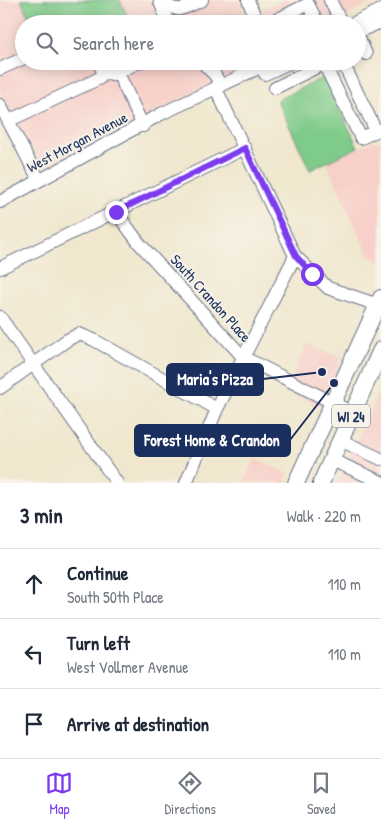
<!DOCTYPE html>
<html lang="en">
<head>
<meta charset="utf-8">
<style>
	body { margin:0; font-family:"Patrick Hand",sans-serif; background:#f6f6f7; color:#1f2937 }
	.stop { position:absolute; width:15px; height:15px; margin:-11px; border:4px solid #7c3aed; border-radius:50%; background:#fff }
	.stop.end { background:#7c3aed; border-color:#fff; box-shadow:0 1px 5px #0008 }
	.list { margin:0; padding:0; list-style:none }
	h2 { display:flex; justify-content:space-between; align-items:center; height:65px; margin:0; padding:0 20px; font-size:21px }
	h2 small { font-size:16px; font-weight:400; color:#747a83 }
	.list li { display:grid; grid-template-columns:32px 1fr auto; gap:15px; align-items:center; box-sizing:border-box; height:70px; padding:0 20px; border-top:1px solid #e0e1e3 }
	.list b { display:block; font-size:19px; white-space:nowrap }
	.list p { margin:0; font-size:16px; white-space:nowrap; color:#747a83 }
	.list em { font-size:16px; font-style:normal; color:#747a83 }
	.icon { flex:none; width:28px; height:28px; fill:none; stroke:currentColor; stroke-width:2; stroke-linecap:round; stroke-linejoin:round }
	.map { position:relative; flex:none; width:381px; height:483px; overflow:hidden }
	.search { position:absolute; background:#fff; box-shadow:0 2px 12px #0003; left:15px; right:15px; top:15px; height:55px; display:flex; align-items:center; gap:12px; box-sizing:border-box; padding:0 18px; border-radius:28px; color:#747a83; font-size:19px }
	.sheet { height:275px; background:#fff }
	nav { display:flex; justify-content:space-around; align-items:center; box-sizing:border-box; height:70px; border-top:1px solid #e0e1e3; background:#fff; font-size:14px; color:#747a83 }
	nav a { display:grid; justify-items:center; gap:2px }
	nav .on { color:#7c3aed }
	.map>svg:first-child { display:block }
	.built { fill:#f7d0c9 }
	.green { fill:#7fcb89; stroke:#4d7d74 }
	.lines { fill:none; stroke-linecap:round; stroke-linejoin:round }
	.minor-casing { stroke:#666f85; stroke-width:14 }
	.major-casing { stroke:#666f85; stroke-width:18 }
	.minor { stroke:#fff; stroke-width:12 }
	.major { stroke:#fff; stroke-width:16 }
	.route { stroke:#7c3aed; stroke-width:6 }
	.labels { text-anchor:middle; dominant-baseline:central; stroke-width:4; stroke-linejoin:round; paint-order:stroke }
	.shield { fill:#f7f3e8; stroke:#5d6a87; stroke-width:1 }
	.shield-label { font-size:14px; font-weight:bold; fill:#1b2f5e }
	.street-label { font-size:15px; fill:#1b2f5e; stroke:#f7f3e8 }
	.leader { fill:none; stroke:#1b2f5e; stroke-width:2 }
	.callout-dot { fill:#1b2f5e; stroke:#f7f3e8; stroke-width:2 }
	.callout { fill:#1b2f5e; stroke:#1b2f5e; stroke-width:2 }
	.callout-label { font-size:16px; text-anchor:middle; font-weight:bold; fill:#fff }
</style>
</head>
<body>
<div class="map">
<svg width="381" height="483" viewBox="0 0 381 483">
	<rect width="100%" height="100%" fill="#f7f3e8"/>
	<filter id="ink" filterUnits="userSpaceOnUse"><feTurbulence type="fractalNoise" baseFrequency=".02" numOctaves="2"/><feDisplacementMap in="SourceGraphic" scale="10" xChannelSelector="R" yChannelSelector="G"/><feConvolveMatrix kernelMatrix="1 2 1 2 8 2 1 2 1" color-interpolation-filters="sRGB"/></filter>
	<filter id="wash" filterUnits="userSpaceOnUse"><feTurbulence type="fractalNoise" baseFrequency=".0096" numOctaves="4" result="noise"/><feDisplacementMap in="SourceGraphic" scale="20" xChannelSelector="R" yChannelSelector="G"/><feGaussianBlur stdDeviation="1.12" result="paint"/><feColorMatrix in="noise" values="0 0 0 0 0 0 0 0 0 0 0 0 0 0 0 0 0 1.4 0 .05"/><feComposite in="paint" operator="in"/></filter>
	<g filter="url(#wash)">
		<rect width="100%" height="100%" fill="#f0e7ce"/>
		<path class="built" d="M0,0H240L248,24H24V61H259L55,163L46,165L39,161L0,94Z
			M282,0H376L329,24H268L261,10Z
			M374,141L381,142V262L369,256L326,162Z
			M307,344L342,358L319,408L287,389Z
			M381,387V483H337Z
			M255,458L289,474L285,483H243Z"/>
		<path class="green" d="M21,0H120L127,16L110,24H90L87,17L73,24H32Z
			M324,77L358,147L310,170L277,100Z"/>
	</g>
	<g filter="url(#ink)">
		<g class="lines">
			<g class="minor-casing">
				<path id="minor" d="M160,0C178,15 183,9 202,0
					M248,0L258,24
					M330,0L342,24
					M160,2L169,24
					M268,24L308,4L318,24
					M352,24L381,10
					M357,32L381,22
					M357,33L366,54
					M98,61L103,71L112,75L141,61
					M201,61L215,75L221,86
					M324,64L361,138L376,131L342,61
					M0,69L24,58
					M118,73L143,126
					M265,74L293,61
					M275,88L329,61
					M219,95L295,256L328,288L381,306
					M0,105L39,180
					M8,121L100,78L103,71
					M0,202L161,114L273,61
					M116,212L139,243L243,357L353,413
					M0,268L245,148
					M0,317L117,483
					M0,388L67,340L79,334L94,340L217,409
					M340,440L381,459
					M332,460L381,482
					M186,483L217,409L295,256"/>
			</g>
			<g class="major-casing">
				<path id="major" d="M296,483L381,298
					M321,483L381,350"/>
			</g>
			<use href="#minor" class="minor"/>
			<use href="#major" class="major"/>
		</g>
	</g>
	<g class="lines" filter="url(#ink)">
		<path class="route" d="M116,212L245,148L296,256L312,274"/>
	</g>
	<g class="labels">
		<rect class="shield" x="332" y="404.5" width="38" height="23" rx="4"/>
		<g class="shield-label">
			<text x="351" y="416">WI 24</text>
		</g>
		<g class="street-label">
			<text transform="translate(77 142) rotate(-28)">West Morgan Avenue</text>
			<text transform="translate(211 298) rotate(48)">South Crandon Place</text>
		</g>
	</g>
	<path class="leader" d="M322 372L263 379M334 383L290 440"/>
	<g class="callout-dot">
		<circle cx="322" cy="372" r="5"/>
		<circle cx="334" cy="383" r="5"/>
	</g>
	<g class="callout">
		<rect x="167" y="364" width="96" height="31" rx="5"/>
		<rect x="135" y="425" width="155" height="31" rx="5"/>
	</g>
	<g class="callout-label">
		<text x="215" y="385">Maria's Pizza</text>
		<text x="212" y="446">Forest Home &amp; Crandon</text>
	</g>
</svg>
<div class="stop" style="left:312px;top:274px"></div>
<div class="stop end" style="left:116px;top:212px"></div>
<div class="search"><svg class="icon" aria-label="search" viewBox="0 0 24 24"><circle cx="10" cy="10" r="6"/><path d="M15 15l6 6"/></svg>Search here</div>
</div>
<section class="sheet">
<h2>3 min<small>Walk · 220 m</small></h2>
<ul class="list">
<li><svg class="icon" aria-label="ahead" viewBox="0 0 24 24"><path d="M12 20V5M6 11l6-6 6 6"/></svg><div><b>Continue</b><p>South 50th Place</p></div><em>110 m</em></li>
<li><svg class="icon" aria-label="left" viewBox="0 0 24 24"><path d="M17 20v-9H6M10 6l-5 5 5 5"/></svg><div><b>Turn left</b><p>West Vollmer Avenue</p></div><em>110 m</em></li>
<li><svg class="icon" aria-label="arrive" viewBox="0 0 24 24"><path d="M6 21V4h12l-3 4 3 4H6"/></svg><div><b>Arrive at destination</b></div></li>
</ul>
</section>
<nav>
<a class="on"><svg class="icon" aria-label="map" viewBox="0 0 24 24"><path d="M3 6l6-2 6 2 6-2v14l-6 2-6-2-6 2zM9 4v14M15 6v14"/></svg>Map</a>
<a><svg class="icon" aria-label="directions" viewBox="0 0 24 24"><path d="M12 3l9 9-9 9-9-9zM9 14v-3h6M13 9l2 2-2 2"/></svg>Directions</a>
<a><svg class="icon" aria-label="saved" viewBox="0 0 24 24"><path d="M7 4h10v16l-5-4-5 4z"/></svg>Saved</a>
</nav>
</body>
</html>
